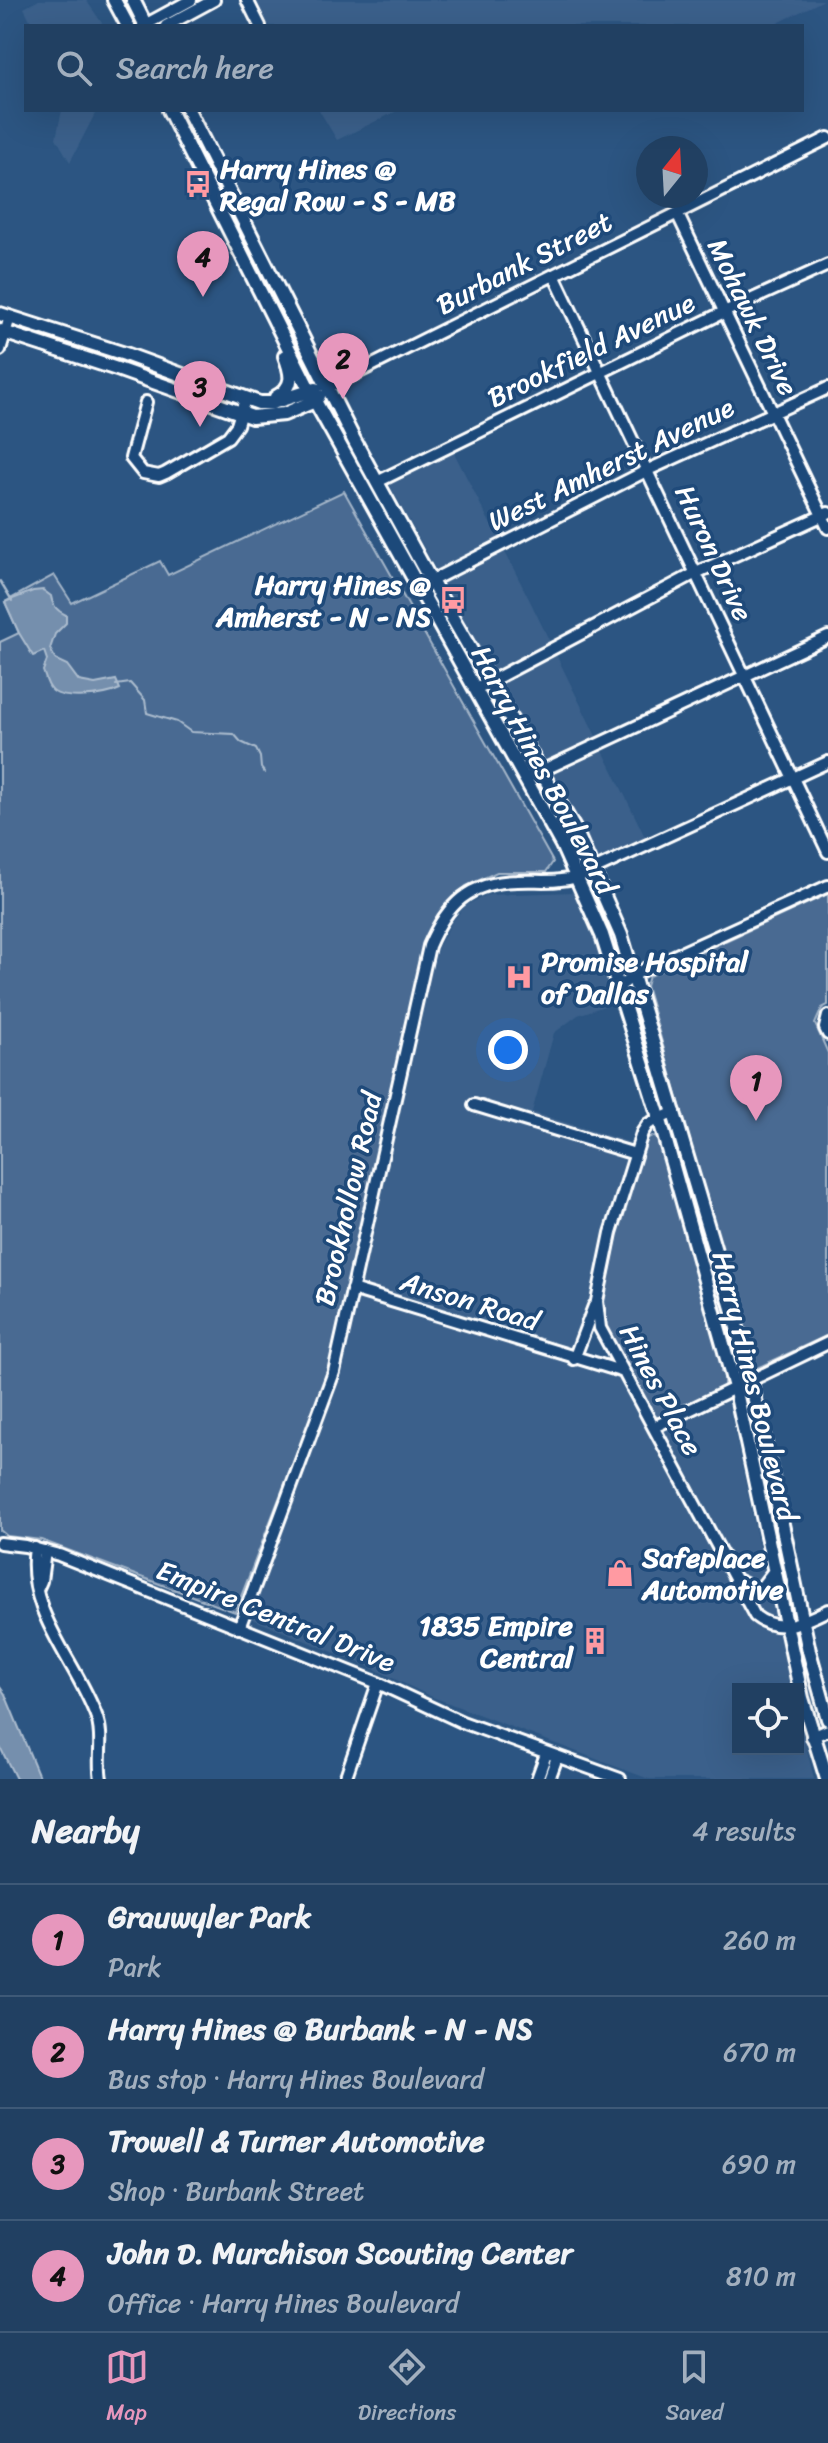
<!DOCTYPE html>
<html lang="en">
<head>
<meta charset="utf-8">
<style>
	body { margin:0; font-family:Sriracha,sans-serif; background:#294768; color:#f1f3f6 }
	.controls { position:absolute; right:24px; bottom:24px; display:grid; overflow:hidden; border-radius:0px; box-shadow:0 8px 32px #0002 }
	.controls button { width:72px; height:72px; display:grid; place-items:center; padding:0; border:0; border-bottom:2px solid #3e5977; background:#214062; color:#f1f3f6; font:40px sans-serif }
	.compass { position:absolute; left:636px; top:136px; width:72px; height:72px; border-radius:50%; background:#214062; box-shadow:0 8px 32px #0002; rotate:18deg }
	.you { position:absolute; left:508px; top:1050px; width:28px; height:28px; margin:-20px; border:6px solid #fff; border-radius:50%; background:#1a73e8; box-shadow:0 0 0 12px #1a73e833 }
	.badge { display:grid; place-items:center; width:52px; height:52px; border-radius:50%; background:#e797bd; color:#111; font-size:26px; font-weight:700 }
	.pin { position:absolute; translate:-50% -66px; filter:drop-shadow(0 2px 4px #0008) }
	.pin::after { content:''; position:absolute; top:42px; width:28px; height:24px; background:inherit; clip-path:polygon(0 0,100% 0,50% 100%) }
	.list { margin:0; padding:0; list-style:none }
	h2 { display:flex; justify-content:space-between; align-items:center; height:104px; margin:0; padding:0 32px; font-size:34px }
	h2 small { font-size:26px; font-weight:400; color:#a2afbe }
	.list li { display:grid; grid-template-columns:52px 1fr auto; gap:24px; align-items:center; box-sizing:border-box; height:112px; padding:0 32px; border-top:2px solid #3e5977 }
	.list b { display:block; font-size:30px; white-space:nowrap }
	.list p { margin:0; font-size:26px; white-space:nowrap; color:#a2afbe }
	.list em { font-size:26px; font-style:normal; color:#a2afbe }
	.icon { flex:none; width:44px; height:44px; fill:none; stroke:currentColor; stroke-width:2; stroke-linecap:round; stroke-linejoin:round }
	.map { position:relative; flex:none; width:828px; height:1779px; overflow:hidden }
	.search { position:absolute; background:#214062; box-shadow:0 8px 32px #0002; left:24px; right:24px; top:24px; height:88px; display:flex; align-items:center; gap:20px; box-sizing:border-box; padding:0 28px; border-radius:0px; color:#a2afbe; font-size:30px }
	.sheet { height:552px; background:#214062 }
	nav { display:flex; justify-content:space-around; align-items:center; box-sizing:border-box; height:112px; border-top:2px solid #3e5977; background:#214062; font-size:22px; color:#a2afbe }
	nav a { display:grid; justify-items:center; gap:4px }
	nav .on { color:#e797bd }
	.map>svg:first-child { display:block }
	.built { fill:#3b618b }
	.green { fill:#486b92; stroke:#a4b5c8; stroke-width:2 }
	.water { fill:#748fad; stroke:#acbcce; stroke-width:2 }
	.lines { fill:none; stroke-linecap:round; stroke-linejoin:round }
	.stream { stroke:#acbcce; stroke-width:2 }
	.minor-casing { stroke:#fff; stroke-width:16 }
	.major-casing { stroke:#fff; stroke-width:18 }
	.minor { stroke:#1f4a7a; stroke-width:10 }
	.major { stroke:#1f4a7a; stroke-width:12 }
	.labels { text-anchor:middle; dominant-baseline:central; stroke-width:7; stroke-linejoin:round; paint-order:stroke }
	.poi-label { font-size:28px; font-weight:bold; fill:#fff; stroke:#1f4a7a; text-anchor:start }
	.street-label { font-size:28px; fill:#fff; stroke:#1f4a7a }
</style>
</head>
<body>
<div class="map">
<svg width="828" height="1779" viewBox="0 0 828 1779">
	<rect width="100%" height="100%" fill="#2c5582"/>
	<filter id="ink" filterUnits="userSpaceOnUse"><feTurbulence type="fractalNoise" baseFrequency=".0125" numOctaves="2"/><feDisplacementMap in="SourceGraphic" scale="16" xChannelSelector="R" yChannelSelector="G"/><feConvolveMatrix kernelMatrix="1 2 1 2 8 2 1 2 1" color-interpolation-filters="sRGB"/></filter>
	<g filter="url(#ink)">
		<path class="built" d="M39,0H86L104,26H33L24,8Z
			M256,0H824L772,26H269Z
			M62,110H97L70,162L56,138Z
			M319,110H399L337,140Z
			M452,449L529,599L647,841L596,860L389,484Z
			M575,892L600,951L616,1002L578,1015L554,1033L532,1112L632,1143L591,1301L571,1348L628,1368L653,1415L659,1418L725,1386L763,1566L793,1689H738V1749H798V1711L814,1779H649L430,1696L372,1668L235,1612L332,1362L404,1038L415,1040L437,949L452,922L466,905L487,895Z"/>
		<path class="green" d="M344,491L553,862L546,872H497L466,886L438,914L423,944L395,1082L332,1362L235,1612L41,1540L7,1536L0,1530V642L19,633L5,602L54,575L72,603L160,561L168,575Z
			M828,894V1005L822,1008L815,1024L828,1053V1335L755,1369L646,986L649,976Z
			M669,1130H671L700,1212L742,1366L739,1367Z
			M652,1136L659,1139L724,1368L721,1367V1372H724V1387L659,1418L653,1415L608,1332L602,1309L621,1217L646,1139Z"/>
		<path class="water" d="M43,590L51,596C52,605 57,611 66,615V623L55,634L50,649L56,660L67,665L79,681L95,684L116,680L120,689C106,696 61,702 51,689C47,685 45,676 43,671L47,660L44,651L33,656L19,633L5,602L33,591Z
			M0,1687L5,1694L40,1779H16L0,1747Z"/>
		<g class="lines">
			<path class="stream" d="M0,581L12,601
				M116,685L130,683L145,700L147,713L177,722L191,732L234,734L241,742L256,749L260,757L261,768L265,773"/>
			<g class="minor-casing">
				<path id="minor" d="M247,0L260,26
					M143,26L191,0
					M166,26L214,0
					M677,213L828,528
					M554,275L828,852
					M0,350L10,317
					M327,388L828,138
					M146,402L131,458L143,473L159,476L166,473L228,437L237,425L245,399
					M377,482L724,312L828,265
					M417,588L648,470L828,388
					M476,689L696,573L828,513
					M526,778L828,637
					M620,986L641,971L828,886
					M828,1016L825,1028L828,1034
					M474,1105L635,1154
					M675,1112L648,1124L642,1133L611,1233L597,1301L600,1328L755,1616C779,1635 804,1622 828,1610
					M352,1289L624,1372
					M574,1359L594,1306
					M654,1427L828,1343
					M0,1543L25,1546L59,1555L378,1683L462,1722L620,1779
					M35,1548C25,1613 77,1661 97,1718C104,1737 97,1759 101,1779
					M37,1590L41,1581L45,1551
					M239,1628L334,1372L429,946C447,904 469,882 517,881C539,880 556,883 578,877L828,762
					M812,1737L828,1730
					M345,1779L378,1683
					M537,1779L546,1754
					M549,1779L557,1757"/>
			</g>
			<g class="major-casing">
				<path id="major" d="M114,0L128,26
					M133,0L146,26
					M169,110L315,401L562,845L602,935L659,1117L735,1387L802,1698L827,1779
					M188,110L354,440L431,581L576,832L621,935L732,1308L759,1416L809,1651L828,1719
					M0,314L125,354L259,403H272L316,389
					M0,331L120,370L252,417L284,414L315,401L319,396
					M276,397C295,387 292,374 285,356
					M736,1581L753,1589L762,1588L775,1571"/>
			</g>
			<use href="#minor" class="minor"/>
			<use href="#major" class="major"/>
		</g>
	</g>
	<defs>
		<g id="bus-bare" transform="scale(2.16)"><path d="M-5-6H5V4H4V6H2V4H-2V6H-4V4H-5ZM-3.5-4V0h7V-4ZM-3.5 1.2v1.5H-2V1.2ZM2 1.2v1.5H3.5V1.2Z" fill="#ff9aa2" stroke="#1f4a7a" stroke-width="2.5" paint-order="stroke"/></g>
		<g id="hospital-bare" transform="scale(2.16)"><path d="M-5-5h3v3.5h4V-5h3V5h-3V1.5h-4V5h-3Z" fill="#ff9aa2" stroke="#1f4a7a" stroke-width="2.5" paint-order="stroke"/></g>
		<g id="shop-bare" transform="scale(2.16)"><path d="M-5-2.5h2.3a2.7 3.5 0 0 1 5.4 0H5L5.5 6h-11ZM-1.5-2.5h3a1.5 2.3 0 0 0-3 0Z" fill="#ff9aa2" stroke="#1f4a7a" stroke-width="2.5" paint-order="stroke"/></g>
		<g id="building-bare" transform="scale(2.16)"><path d="M-4-6H4V6H1V3H-1V6H-4ZM-2.5-4.3h1.7v1.8h-1.7ZM.8-4.3h1.7v1.8H.8ZM-2.5-1h1.7V.8h-1.7ZM.8-1h1.7V.8H.8Z" fill="#ff9aa2" stroke="#1f4a7a" stroke-width="2.5" paint-order="stroke"/></g>
	</defs>
	<g fill-rule="evenodd">
		<use href="#bus-bare" x="198" y="184"/>
		<use href="#bus-bare" x="453" y="600"/>
		<use href="#hospital-bare" x="519" y="977"/>
		<use href="#shop-bare" x="620" y="1573"/>
		<use href="#building-bare" x="595" y="1641"/>
	</g>
	<g class="labels">
		<g class="poi-label">
			<text x="220" y="168">Harry Hines @<tspan x="220" dy="32">Regal Row - S - MB</tspan></text>
			<text x="431" y="584" text-anchor="end">Harry Hines @<tspan x="431" dy="32">Amherst - N - NS</tspan></text>
			<text x="541" y="961">Promise Hospital<tspan x="541" dy="32">of Dallas</tspan></text>
			<text x="642" y="1557">Safeplace<tspan x="642" dy="32">Automotive</tspan></text>
			<text x="573" y="1625" text-anchor="end">1835 Empire<tspan x="573" dy="32">Central</tspan></text>
		</g>
		<g class="street-label">
			<text transform="translate(524 263) rotate(-27)">Burbank Street</text>
			<text transform="translate(753 317) rotate(64)">Mohawk Drive</text>
			<text transform="translate(591 350) rotate(-26)">Brookfield Avenue</text>
			<text transform="translate(611 464) rotate(-26)">West Amherst Avenue</text>
			<text transform="translate(714 553) rotate(65)">Huron Drive</text>
			<text transform="translate(544 770) rotate(62)">Harry Hines Boulevard</text>
			<text transform="translate(348 1199) rotate(-77)">Brookhollow Road</text>
			<text transform="translate(470 1301) rotate(17)">Anson Road</text>
			<text transform="translate(755 1386) rotate(76)">Harry Hines Boulevard</text>
			<text transform="translate(661 1390) rotate(62)">Hines Place</text>
			<text transform="translate(276 1616) rotate(22)">Empire Central Drive</text>
		</g>
	</g>
</svg>
<div class="controls">
<button><svg class="icon" aria-label="locate" viewBox="0 0 24 24"><circle cx="12" cy="12" r="6"/><path d="M12 2v4M12 18v4M2 12h4M18 12h4"/></svg></button>
</div>
<svg class="compass" viewBox="-18 -18 36 36"><path d="M0-13l5 13h-10z" fill="#e53935"/><path d="M0 13l5-13h-10z" fill="#a2afbe"/></svg>
<div class="you"></div>
<div class="pin badge" style="left:756px;top:1121px">1</div>
<div class="pin badge" style="left:343px;top:399px">2</div>
<div class="pin badge" style="left:200px;top:427px">3</div>
<div class="pin badge" style="left:203px;top:297px">4</div>
<div class="search"><svg class="icon" aria-label="search" viewBox="0 0 24 24"><circle cx="10" cy="10" r="6"/><path d="M15 15l6 6"/></svg>Search here</div>
</div>
<section class="sheet">
<h2>Nearby<small>4 results</small></h2>
<ul class="list">
<li><span class="badge">1</span><div><b>Grauwyler Park</b><p>Park</p></div><em>260 m</em></li>
<li><span class="badge">2</span><div><b>Harry Hines @ Burbank - N - NS</b><p>Bus stop · Harry Hines Boulevard</p></div><em>670 m</em></li>
<li><span class="badge">3</span><div><b>Trowell &amp; Turner Automotive</b><p>Shop · Burbank Street</p></div><em>690 m</em></li>
<li><span class="badge">4</span><div><b>John D. Murchison Scouting Center</b><p>Office · Harry Hines Boulevard</p></div><em>810 m</em></li>
</ul>
</section>
<nav>
<a class="on"><svg class="icon" aria-label="map" viewBox="0 0 24 24"><path d="M3 6l6-2 6 2 6-2v14l-6 2-6-2-6 2zM9 4v14M15 6v14"/></svg>Map</a>
<a><svg class="icon" aria-label="directions" viewBox="0 0 24 24"><path d="M12 3l9 9-9 9-9-9zM9 14v-3h6M13 9l2 2-2 2"/></svg>Directions</a>
<a><svg class="icon" aria-label="saved" viewBox="0 0 24 24"><path d="M7 4h10v16l-5-4-5 4z"/></svg>Saved</a>
</nav>
</body>
</html>
